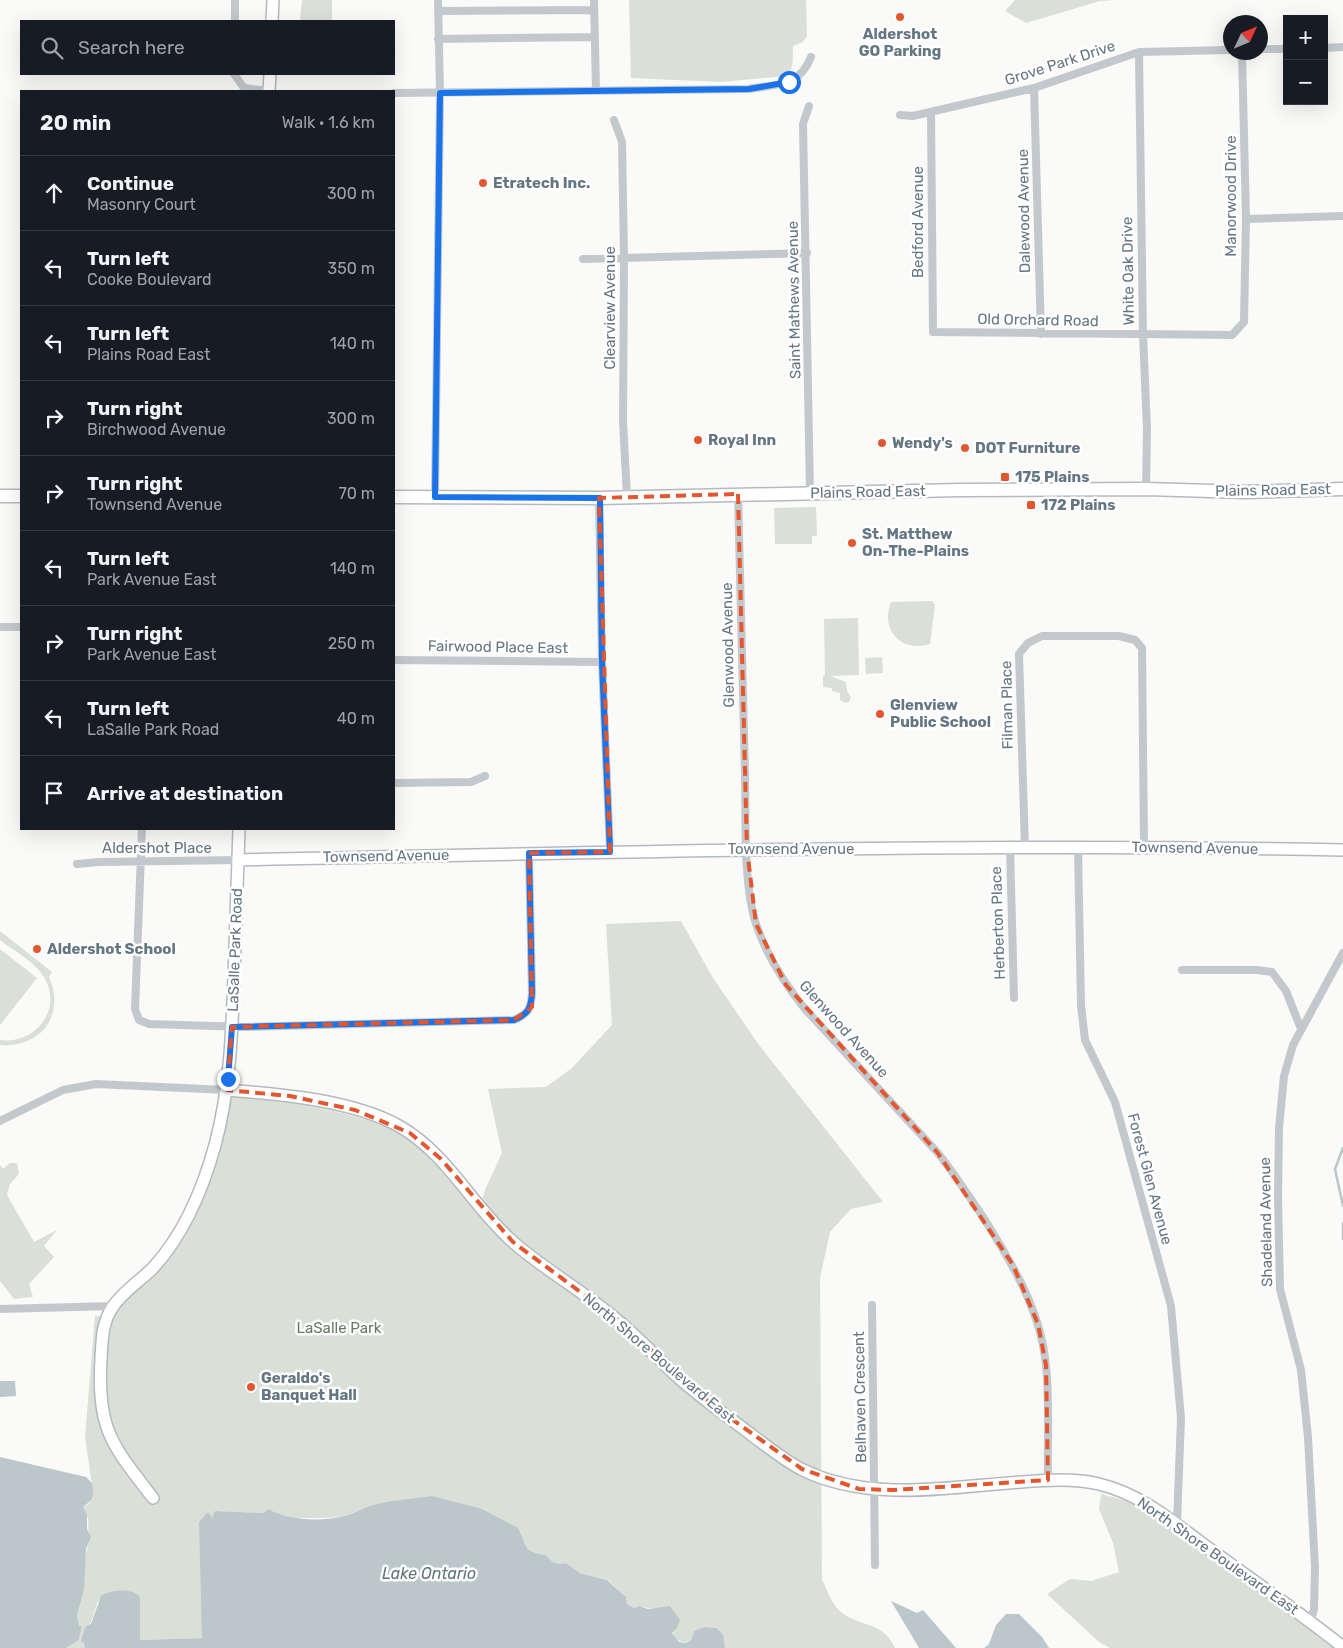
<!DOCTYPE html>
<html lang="en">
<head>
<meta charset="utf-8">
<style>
	body { margin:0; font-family:Rubik,sans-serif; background:#20242c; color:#f1f3f6 }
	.controls { position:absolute; right:15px; top:15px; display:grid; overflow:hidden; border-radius:0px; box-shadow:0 5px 20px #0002 }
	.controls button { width:45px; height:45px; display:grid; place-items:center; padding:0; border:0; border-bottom:1px solid #363941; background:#171b24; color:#f1f3f6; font:25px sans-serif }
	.compass { position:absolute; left:1223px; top:15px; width:45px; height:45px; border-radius:50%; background:#171b24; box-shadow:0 5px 20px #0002; rotate:46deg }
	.stop { position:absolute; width:15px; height:15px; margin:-11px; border:4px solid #1a73e8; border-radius:50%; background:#fff }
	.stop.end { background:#1a73e8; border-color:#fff; box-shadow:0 1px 5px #0008 }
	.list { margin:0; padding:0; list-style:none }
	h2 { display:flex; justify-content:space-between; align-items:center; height:65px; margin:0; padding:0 20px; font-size:21px }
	h2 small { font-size:16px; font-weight:400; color:#9ea1a6 }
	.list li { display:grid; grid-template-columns:32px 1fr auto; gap:15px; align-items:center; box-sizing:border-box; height:75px; padding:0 20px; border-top:1px solid #363941 }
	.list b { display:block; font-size:19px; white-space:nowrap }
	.list p { margin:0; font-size:16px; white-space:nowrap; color:#9ea1a6 }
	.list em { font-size:16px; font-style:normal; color:#9ea1a6 }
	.icon { flex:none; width:28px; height:28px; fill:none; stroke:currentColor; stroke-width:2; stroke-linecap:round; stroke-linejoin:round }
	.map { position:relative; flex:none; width:1343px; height:1648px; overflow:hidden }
	.search { position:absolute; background:#171b24; box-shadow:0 5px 20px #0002; left:20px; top:20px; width:375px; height:55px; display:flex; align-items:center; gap:12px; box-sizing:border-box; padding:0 18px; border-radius:0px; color:#9ea1a6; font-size:19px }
	.panel { position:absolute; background:#171b24; box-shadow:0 5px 20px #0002; left:20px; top:90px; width:375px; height:740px; border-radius:0px }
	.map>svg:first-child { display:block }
	.green { fill:#dadfd7 }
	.water { fill:#bbc7cb }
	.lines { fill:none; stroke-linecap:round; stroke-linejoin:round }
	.stream { stroke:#bbc7cb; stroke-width:2.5 }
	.secondary-casing { stroke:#b3babf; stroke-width:14 }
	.primary-casing { stroke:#b5babe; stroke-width:15 }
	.street { stroke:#c3c8cc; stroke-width:8 }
	.secondary { stroke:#fff; stroke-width:11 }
	.primary { stroke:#fff; stroke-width:12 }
	.route { stroke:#1a73e8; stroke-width:6 }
	.marked { fill:none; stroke:#e4572e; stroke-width:4; stroke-dasharray:10 6; stroke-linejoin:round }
	.poi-dot { fill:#e4572e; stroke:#fff; stroke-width:2 }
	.labels { text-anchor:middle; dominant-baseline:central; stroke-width:5; stroke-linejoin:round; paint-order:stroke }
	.poi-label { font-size:15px; font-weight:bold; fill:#657683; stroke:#fff; text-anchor:start }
	.street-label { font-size:15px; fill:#657683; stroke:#fff }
	.park-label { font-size:15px; fill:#687a64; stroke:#fff }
	.water-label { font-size:16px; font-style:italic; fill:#60757c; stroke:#fff }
</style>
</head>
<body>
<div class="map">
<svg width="1343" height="1648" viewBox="0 0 1343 1648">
	<rect width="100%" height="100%" fill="#fafaf8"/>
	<path class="green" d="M302,0H332V21H300Z
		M629,0H806L807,36L803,42L793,46C792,57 795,68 786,76L721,82L631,78Z
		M1015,0H1115L1100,1L1026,23L1005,11Z
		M816,507L817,536H812V544H775L774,508Z
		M932,601L935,605L930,644C901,653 880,630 891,602Z
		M858,618L859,675L830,676L846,682L847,691L851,697L849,702L845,703L840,700V693L832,691V688L823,687V676L825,675L824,619Z
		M882,657L883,673L866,674L865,658Z
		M681,921L713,978L759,1045L883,1202L851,1209L830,1232L820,1278L822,1579C826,1588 830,1599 836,1607C853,1628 883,1619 895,1648H725L718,1628L705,1627L694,1631L691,1640C684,1644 680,1642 674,1637L673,1630L653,1608C646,1609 641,1605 634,1608L627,1604L626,1597L608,1580L580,1573L566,1563C557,1565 552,1563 546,1555C531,1552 523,1549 520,1532L371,1506L342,1517L320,1518H291L279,1515L269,1509L263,1513L216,1511L213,1518L208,1512L203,1520L202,1638L140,1640V1598L98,1601L84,1643L85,1648H66L79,1640L82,1627L79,1626L77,1615L84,1590V1562L89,1541L88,1518L83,1507L89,1504L93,1492L85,1437L95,1316L106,1317L180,1239L232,1098L236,1096C282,1100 326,1107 370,1121C382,1125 395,1128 405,1135C434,1157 456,1185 479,1212L485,1190L502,1153L488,1089L546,1087L572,1068L612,1025L606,924Z
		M0,931L52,972L49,977C66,1015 41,1048 0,1045V1040C34,1045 64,1010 44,977C35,962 14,951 0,940Z
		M0,949L37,978L0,1025Z
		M10,1163H17L19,1174L10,1184L7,1195L34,1242L57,1230L44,1246L54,1257L29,1284L33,1297L14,1299L0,1281V1165L3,1169Z
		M1101,1494L1136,1503L1306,1625L1334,1648H1110L1099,1642L1047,1594L1070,1579L1091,1581L1119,1572L1113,1543L1099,1509Z"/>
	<path class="water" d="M0,1381H15L16,1396L0,1397Z
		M0,1457L86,1477L92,1483C94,1497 94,1499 83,1507L87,1515V1529L91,1537L86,1549L84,1590L77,1615L79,1626H82L79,1640L66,1648H0Z
		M432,1496L482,1509L518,1528C527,1546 522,1551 546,1555C552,1563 557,1565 566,1563L580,1573L607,1580L626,1597L627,1604L634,1608L639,1606L648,1609L670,1606L680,1620L677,1628L672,1633L679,1642L686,1643L691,1640L694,1631L705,1627L717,1628L723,1635L725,1648H85L84,1643L81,1641L85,1627L91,1624L101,1596C110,1590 134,1587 140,1598V1640L202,1638L199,1522L208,1512L213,1518L214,1512L216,1511L263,1513L269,1509C288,1521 319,1521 341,1517C351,1515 361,1509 370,1506C390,1500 412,1499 432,1496Z
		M891,1601L917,1613L923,1610L956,1648H919Z
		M1006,1614H1019L1042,1637L1049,1648H984L989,1644L996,1625Z"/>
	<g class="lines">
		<path class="stream" d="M1343,1148L1335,1169L1343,1206
			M1343,1223V1239"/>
		<g class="secondary-casing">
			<path id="secondary" d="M272,21L273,0
				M269,91L270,74
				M238,860C606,852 975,843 1343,850
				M227,1090C280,1094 352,1100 399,1126C448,1154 472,1206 513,1242C546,1271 585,1292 618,1321C640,1339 659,1360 680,1379C703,1399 728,1417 753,1436C768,1447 784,1460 801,1469C869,1503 948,1487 1021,1482C1046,1480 1074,1478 1099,1484C1144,1495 1175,1524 1211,1550C1255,1582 1300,1613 1343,1647
				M153,1498C112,1445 97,1430 101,1359C102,1341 102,1323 112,1308C122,1292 140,1281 153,1268C184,1234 203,1189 215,1145C230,1090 232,1033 234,976C236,927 237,878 239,829"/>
		</g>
		<g class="primary-casing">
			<path id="primary" d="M0,496H21
				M394,497L599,498L960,490L1146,489L1244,492L1343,489"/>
		</g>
		<path class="street" d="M594,0L596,90
			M438,11L594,10
			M235,21V0
			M438,39L595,37
			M1324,48L1343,47
			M1260,49H1287
			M1139,52L1143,335L1147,429L1146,489
			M234,74L244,88L269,91
			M1034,88L1041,334
			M394,93L749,89C778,84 799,87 811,57
			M809,106L803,124L810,493
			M931,112L933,332L1232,335L1244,322L1246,219L1242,52
			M900,115L913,116L1034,88L1139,52L1230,50
			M614,120L622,142L624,257L623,421L627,497
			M1246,219L1343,216
			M583,259L807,253
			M738,494C740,588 743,681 745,774C746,817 743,884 756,924C767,957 784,983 805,1009L937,1152C955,1174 969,1197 985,1220C1013,1265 1041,1311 1046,1366C1050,1403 1047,1442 1048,1480
			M435,497L440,93L438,0
			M599,498L602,662L610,852
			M0,627H21
			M394,660L602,662
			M394,783L471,782L485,776
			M142,829L135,1009L139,1020L149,1024L245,1027L514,1020C528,1014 531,1009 532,993L529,853
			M1010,848L1014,998
			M1025,848L1019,654L1028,643L1042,636H1119L1135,640L1142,648L1144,846
			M1078,848L1081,1005L1085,1040L1115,1102L1171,1306L1181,1418L1177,1523
			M77,864L99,862L238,860
			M1182,970H1257L1272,972L1286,991L1301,1029
			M0,1121L63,1090L96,1084L227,1090
			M872,1305L875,1565
			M0,1309L113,1306
			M1311,1620L1314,1609L1315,1568L1308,1437L1301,1370L1280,1289L1278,1195L1279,1128L1284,1076L1293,1045L1343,953"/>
		<use href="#secondary" class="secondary"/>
		<use href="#primary" class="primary"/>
	</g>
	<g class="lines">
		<path class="route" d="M228,1079L232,1027L514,1020C528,1014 531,1009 532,993L529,853L610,852L602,662L600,498L435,497L440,93L749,89L789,82"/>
	</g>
	<path class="marked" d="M738,494L747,849L756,924L786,985L937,1152L1013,1265L1038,1324L1046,1365L1048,1480L893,1490L859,1489L802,1469L716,1408L618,1320L513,1242L441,1159L410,1133L355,1110L290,1096L227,1090L232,1027L514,1020L532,1007L529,853L610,852L599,498Z"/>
	<g class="poi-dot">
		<circle cx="900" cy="17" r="5"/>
		<circle cx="483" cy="183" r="5"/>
		<circle cx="698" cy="440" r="5"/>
		<circle cx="882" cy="443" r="5"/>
		<circle cx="965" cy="448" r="5"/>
		<rect x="1000" y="472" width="10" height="10" rx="2.5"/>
		<rect x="1026" y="500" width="10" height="10" rx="2.5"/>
		<circle cx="852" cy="543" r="5"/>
		<circle cx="880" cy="714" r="5"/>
		<circle cx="37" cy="949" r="5"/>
		<circle cx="251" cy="1387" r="5"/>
	</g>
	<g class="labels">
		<g class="poi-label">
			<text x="900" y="34" text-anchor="middle">Aldershot<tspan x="900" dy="17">GO Parking</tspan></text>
			<text x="493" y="183">Etratech Inc.</text>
			<text x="708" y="440">Royal Inn</text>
			<text x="892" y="443">Wendy's</text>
			<text x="975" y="448">DOT Furniture</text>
			<text x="1015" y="477">175 Plains</text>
			<text x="1041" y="505">172 Plains</text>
			<text x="862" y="534">St. Matthew<tspan x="862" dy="17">On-The-Plains</tspan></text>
			<text x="890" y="705">Glenview<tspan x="890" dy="17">Public School</tspan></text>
			<text x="47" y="949">Aldershot School</text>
			<text x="261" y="1378">Geraldo's<tspan x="261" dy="17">Banquet Hall</tspan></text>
		</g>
		<g class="street-label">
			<text transform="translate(1060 63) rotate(-18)">Grove Park Drive</text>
			<text transform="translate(1231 196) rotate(-90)">Manorwood Drive</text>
			<text transform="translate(1024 211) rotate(-91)">Dalewood Avenue</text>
			<text transform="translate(918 222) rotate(-90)">Bedford Avenue</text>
			<text transform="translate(1128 271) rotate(-91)">White Oak Drive</text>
			<text transform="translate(794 300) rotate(-91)">Saint Mathews Avenue</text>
			<text transform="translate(610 308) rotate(-90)">Clearview Avenue</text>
			<text transform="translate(1038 320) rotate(1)">Old Orchard Road</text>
			<text transform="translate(1273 490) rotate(-1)">Plains Road East</text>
			<text transform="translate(868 492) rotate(-1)">Plains Road East</text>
			<text transform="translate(728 645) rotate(-91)">Glenwood Avenue</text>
			<text transform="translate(498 647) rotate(1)">Fairwood Place East</text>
			<text transform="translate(1007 705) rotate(-91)">Filman Place</text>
			<text x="157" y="848">Aldershot Place</text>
			<text transform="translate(1195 848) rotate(1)">Townsend Avenue</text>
			<text x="791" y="849">Townsend Avenue</text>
			<text transform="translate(386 856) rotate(-1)">Townsend Avenue</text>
			<text transform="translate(998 923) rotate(-92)">Herberton Place</text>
			<text transform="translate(235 950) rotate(-88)">LaSalle Park Road</text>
			<text transform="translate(844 1029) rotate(48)">Glenwood Avenue</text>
			<text transform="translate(1150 1179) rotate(75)">Forest Glen Avenue</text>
			<text transform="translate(1266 1222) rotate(-91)">Shadeland Avenue</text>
			<text transform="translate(659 1358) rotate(40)">North Shore Boulevard East</text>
			<text transform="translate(860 1397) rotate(-91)">Belhaven Crescent</text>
			<text transform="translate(1218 1556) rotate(35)">North Shore Boulevard East</text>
		</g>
		<g class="park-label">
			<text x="339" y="1328">LaSalle Park</text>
		</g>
		<g class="water-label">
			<text x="429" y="1573">Lake Ontario</text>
		</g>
	</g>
</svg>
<div class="controls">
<button>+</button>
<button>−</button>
</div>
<svg class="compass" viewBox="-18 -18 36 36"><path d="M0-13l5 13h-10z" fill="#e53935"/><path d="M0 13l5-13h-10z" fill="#9ea1a6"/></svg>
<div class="stop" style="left:789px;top:82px"></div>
<div class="stop end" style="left:228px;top:1079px"></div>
<div class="search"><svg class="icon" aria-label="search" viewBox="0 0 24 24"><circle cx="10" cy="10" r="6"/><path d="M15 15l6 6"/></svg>Search here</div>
<section class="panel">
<h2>20 min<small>Walk · 1.6 km</small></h2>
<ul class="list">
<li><svg class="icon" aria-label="ahead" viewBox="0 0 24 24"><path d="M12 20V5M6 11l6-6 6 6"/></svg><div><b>Continue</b><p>Masonry Court</p></div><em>300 m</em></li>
<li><svg class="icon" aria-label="left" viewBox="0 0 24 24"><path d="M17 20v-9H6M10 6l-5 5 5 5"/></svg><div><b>Turn left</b><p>Cooke Boulevard</p></div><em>350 m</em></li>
<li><svg class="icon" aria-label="left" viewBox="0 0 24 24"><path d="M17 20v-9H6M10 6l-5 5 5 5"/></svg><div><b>Turn left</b><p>Plains Road East</p></div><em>140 m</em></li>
<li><svg class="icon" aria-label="right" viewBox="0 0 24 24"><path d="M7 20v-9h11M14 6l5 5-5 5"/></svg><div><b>Turn right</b><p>Birchwood Avenue</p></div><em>300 m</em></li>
<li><svg class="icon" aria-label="right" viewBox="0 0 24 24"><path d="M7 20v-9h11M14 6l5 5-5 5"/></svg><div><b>Turn right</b><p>Townsend Avenue</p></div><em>70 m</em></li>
<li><svg class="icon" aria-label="left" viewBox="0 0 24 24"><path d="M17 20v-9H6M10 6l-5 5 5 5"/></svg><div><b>Turn left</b><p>Park Avenue East</p></div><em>140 m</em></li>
<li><svg class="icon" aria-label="right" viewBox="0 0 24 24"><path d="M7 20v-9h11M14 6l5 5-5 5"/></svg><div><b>Turn right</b><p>Park Avenue East</p></div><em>250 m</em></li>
<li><svg class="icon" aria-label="left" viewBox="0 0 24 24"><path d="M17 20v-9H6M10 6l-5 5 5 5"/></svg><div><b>Turn left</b><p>LaSalle Park Road</p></div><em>40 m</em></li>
<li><svg class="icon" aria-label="arrive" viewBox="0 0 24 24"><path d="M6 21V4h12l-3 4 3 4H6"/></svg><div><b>Arrive at destination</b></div></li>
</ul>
</section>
</div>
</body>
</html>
